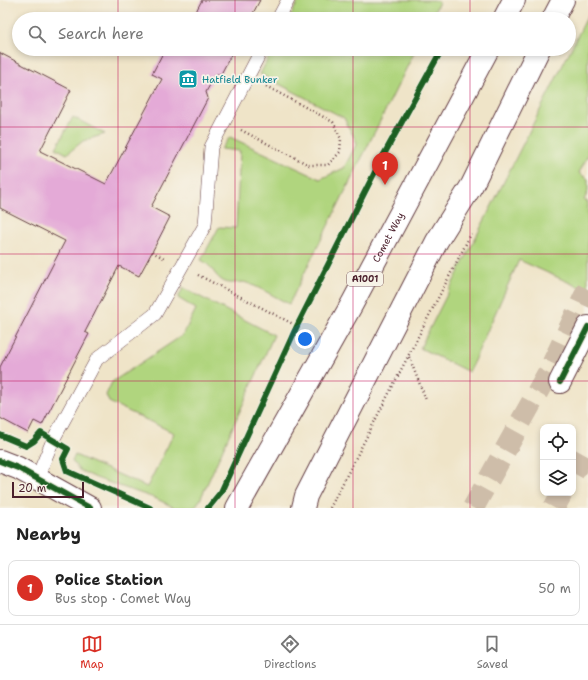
<!DOCTYPE html>
<html lang="en">
<head>
<meta charset="utf-8">
<style>
	body { margin:0; font-family:"Shantell Sans",sans-serif; background:#f2f2f2; color:#222 }
	.controls { position:absolute; right:12px; bottom:12px; display:grid; overflow:hidden; border-radius:8px; box-shadow:0 2px 6px #0003 }
	.controls button { width:36px; height:36px; display:grid; place-items:center; padding:0; border:0; border-bottom:1px solid #e0e0e0; background:#fff; color:#222; font:20px sans-serif }
	.scale { position:absolute; left:12px; bottom:10px; width:72px; box-sizing:border-box; padding-left:4px; border:2px solid #4a1f2b; border-top:0; font-size:11px; line-height:14px; white-space:nowrap; color:#4a1f2b; -webkit-text-stroke:3px #f7f3e8; paint-order:stroke }
	.you { position:absolute; left:305px; top:339px; width:14px; height:14px; margin:-10px; border:3px solid #fff; border-radius:50%; background:#1a73e8; box-shadow:0 0 0 6px #1a73e833 }
	.badge { display:grid; place-items:center; width:26px; height:26px; border-radius:50%; background:#d93025; color:#fff; font-size:13px; font-weight:700 }
	.pin { position:absolute; translate:-50% -33px; filter:drop-shadow(0 1px 2px #0008) }
	.pin::after { content:''; position:absolute; top:21px; width:14px; height:12px; background:inherit; clip-path:polygon(0 0,100% 0,50% 100%) }
	.list { margin:0; padding:0; list-style:none }
	h2 { display:flex; justify-content:space-between; align-items:center; height:52px; margin:0; padding:0 16px; font-size:17px }
	h2 small { font-size:13px; font-weight:400; color:#767676 }
	.list li { display:grid; grid-template-columns:26px 1fr auto; gap:12px; align-items:center; box-sizing:border-box; height:56px; margin:0 8px 8px; padding:0 8px; border:1px solid #e0e0e0; border-radius:8px }
	.list b { display:block; font-size:15px; white-space:nowrap }
	.list p { margin:0; font-size:13px; white-space:nowrap; color:#767676 }
	.list em { font-size:13px; font-style:normal; color:#767676 }
	.icon { flex:none; width:22px; height:22px; fill:none; stroke:currentColor; stroke-width:2; stroke-linecap:round; stroke-linejoin:round }
	.map { position:relative; flex:none; width:588px; height:508px; overflow:hidden }
	.search { position:absolute; background:#fff; box-shadow:0 2px 6px #0003; left:12px; right:12px; top:12px; height:44px; display:flex; align-items:center; gap:10px; box-sizing:border-box; padding:0 14px; border-radius:22px; color:#767676; font-size:15px }
	.sheet { height:116px; background:#fff }
	nav { display:flex; justify-content:space-around; align-items:center; box-sizing:border-box; height:56px; border-top:1px solid #e0e0e0; background:#fff; font-size:11px; color:#767676 }
	nav a { display:grid; justify-items:center; gap:2px }
	nav .on { color:#d93025 }
	.map>svg:first-child { display:block }
	.green { fill:#b0d57e; stroke:#7d7a54 }
	.building { fill:#e4aad7 }
	.lines { fill:none; stroke-linecap:round; stroke-linejoin:round }
	.motorway-tunnel { stroke:#cebda9; stroke-width:22; stroke-dasharray:22 11; stroke-linecap:butt }
	.service-casing { stroke:#633d43; stroke-width:14 }
	.minor-casing { stroke:#633d43; stroke-width:24 }
	.primary-casing { stroke:#633d43; stroke-width:24 }
	.path { stroke:#633d43; stroke-width:2.5; stroke-dasharray:1 3; stroke-linecap:butt }
	.service { stroke:#fff; stroke-width:13 }
	.minor { stroke:#fff; stroke-width:22 }
	.primary { stroke:#fff; stroke-width:22 }
	.cycleway-casing { stroke:#f7f3e8; stroke-width:8 }
	.cycleway { stroke:#1b5e20; stroke-width:6 }
	.grid { fill:none; stroke:#c2185b; stroke-width:1; stroke-opacity:0.55 }
	.labels { text-anchor:middle; dominant-baseline:central; stroke-width:3.5; stroke-linejoin:round; paint-order:stroke }
	.shield { fill:#f7f3e8; stroke:#7e5f64; stroke-width:1 }
	.shield-label { font-size:9px; font-weight:bold; fill:#4a1f2b }
	.culture-label { font-size:10px; fill:#0d838f; stroke:#f7f3e8; text-anchor:start }
	.street-label { font-size:10px; fill:#4a1f2b; stroke:#f7f3e8 }
</style>
</head>
<body>
<div class="map">
<svg width="588" height="508" viewBox="0 0 588 508">
	<rect width="100%" height="100%" fill="#f7f3e8"/>
	<filter id="ink" filterUnits="userSpaceOnUse"><feTurbulence type="fractalNoise" baseFrequency=".025" numOctaves="2"/><feDisplacementMap in="SourceGraphic" scale="8" xChannelSelector="R" yChannelSelector="G"/><feConvolveMatrix kernelMatrix="1 2 1 2 8 2 1 2 1" color-interpolation-filters="sRGB"/></filter>
	<filter id="wash" filterUnits="userSpaceOnUse"><feTurbulence type="fractalNoise" baseFrequency=".012" numOctaves="4" result="noise"/><feDisplacementMap in="SourceGraphic" scale="16" xChannelSelector="R" yChannelSelector="G"/><feGaussianBlur stdDeviation="0.9" result="paint"/><feColorMatrix in="noise" values="0 0 0 0 0 0 0 0 0 0 0 0 0 0 0 0 0 1.4 0 .05"/><feComposite in="paint" operator="in"/></filter>
	<g filter="url(#wash)">
		<rect width="100%" height="100%" fill="#efe4c8"/>
		<path class="green" d="M299,0H435L439,2L431,19H289Z
			M588,15V155L579,173L588,179V192L584,200L588,202V291L519,260L469,372L420,348Z
			M273,49H416L289,304C275,297 261,288 247,283C240,280 232,286 223,281C214,276 212,265 201,260L219,227L236,228L240,151L221,149L230,137L320,179L344,168L357,143L344,118L260,74Z
			M73,117L105,134L83,141L67,154L56,148Z
			M183,288L274,335L200,500L194,508H175L157,499L96,478L79,470L72,461L75,455L147,487L174,433L109,402L106,395L112,382L183,335L196,309L178,298Z"/>
		<g id="blocks">
			<path class="building" d="M202,0H260L250,19H192Z
				M165,49H234L221,74H216L206,92L208,98L151,207L170,217L152,252L139,276L119,266L85,332L89,334L42,425L34,421L28,433L0,418V367L65,241L0,208V53L71,90L40,151L106,184L162,79L152,74Z"/>
		</g>
	</g>
	<g filter="url(#ink)">
		<use href="#blocks" fill-opacity="0" stroke="#633d43" stroke-width="1"/>
		<g class="lines">
			<path class="motorway-tunnel" d="M573,473L588,446
				M473,508L548,373L588,289
				M554,508L562,493"/>
			<g class="service-casing">
				<path id="service" d="M278,19L288,0
					M37,478L53,440L97,359L155,314L205,225L211,147L262,49"/>
			</g>
			<g class="minor-casing">
				<path id="minor" d="M560,382L588,327
					M0,461L18,468L90,508"/>
			</g>
			<g class="primary-casing">
				<g id="primary">
					<path d="M504,19L514,0"/>
					<path d="M553,19L563,0"/>
					<path id="s1" d="M237,508L352,304L488,49"/>
					<path d="M303,508L306,496L437,241L472,185L539,49"/>
				</g>
			</g>
			<path class="path" d="M241,130L309,165H328L340,152L341,139L333,122L264,85
				M152,252L166,259
				M198,275L297,326
				M409,357L426,400
				M330,508L471,234"/>
			<use href="#service" class="service"/>
			<use href="#minor" class="minor"/>
			<use href="#primary" class="primary"/>
			<g class="cycleway-casing">
				<path id="cycleway" d="M560,382L588,327
					M0,435L26,446L34,441L41,433L68,449L63,459L67,471L150,508
					M0,461L18,468L90,508
					M208,508L221,492L297,326L382,158L442,49"/>
			</g>
			<use href="#cycleway" class="cycleway"/>
		</g>
	</g>
	<path class="grid" d="M118,0V19M235,0V19M353,0V19M470,0V19M118,49V508M235,49V508M353,49V508M470,49V508M0,127H588M0,254H588M0,381H588"/>
	<defs>
		<g id="museum-square" transform="scale(1)"><rect x="-9" y="-9" width="18" height="18" rx="4" fill="#0f9aa8" stroke="#f7f3e8"/><path d="M0-6L6-3V-2H-6V-3ZM-5-1h2V3h-2ZM-1-1h2V3h-2ZM3-1h2V3H3ZM-6 4H6V6H-6Z" fill="#fff"/></g>
	</defs>
	<g fill-rule="evenodd">
		<use href="#museum-square" x="188" y="79"/>
	</g>
	<g class="labels">
		<rect class="shield" x="347" y="272" width="36" height="14" rx="3"/>
		<g class="shield-label">
			<text x="365" y="279">A1001</text>
		</g>
		<g class="culture-label">
			<text x="202" y="79">Hatfield Bunker</text>
		</g>
		<g class="street-label">
			<text stroke="none"><textPath href="#s1" startOffset="310">Comet Way</textPath></text>
		</g>
	</g>
</svg>
<div class="controls">
<button><svg class="icon" aria-label="locate" viewBox="0 0 24 24"><circle cx="12" cy="12" r="6"/><path d="M12 2v4M12 18v4M2 12h4M18 12h4"/></svg></button>
<button><svg class="icon" aria-label="layers" viewBox="0 0 24 24"><path d="M12 4l9 5-9 5-9-5zM3 14l9 5 9-5"/></svg></button>
</div>
<div class="scale">20 m</div>
<div class="you"></div>
<div class="pin badge" style="left:385px;top:185px">1</div>
<div class="search"><svg class="icon" aria-label="search" viewBox="0 0 24 24"><circle cx="10" cy="10" r="6"/><path d="M15 15l6 6"/></svg>Search here</div>
</div>
<section class="sheet">
<h2>Nearby<small></small></h2>
<ul class="list">
<li><span class="badge">1</span><div><b>Police Station</b><p>Bus stop · Comet Way</p></div><em>50 m</em></li>
</ul>
</section>
<nav>
<a class="on"><svg class="icon" aria-label="map" viewBox="0 0 24 24"><path d="M3 6l6-2 6 2 6-2v14l-6 2-6-2-6 2zM9 4v14M15 6v14"/></svg>Map</a>
<a><svg class="icon" aria-label="directions" viewBox="0 0 24 24"><path d="M12 3l9 9-9 9-9-9zM9 14v-3h6M13 9l2 2-2 2"/></svg>Directions</a>
<a><svg class="icon" aria-label="saved" viewBox="0 0 24 24"><path d="M7 4h10v16l-5-4-5 4z"/></svg>Saved</a>
</nav>
</body>
</html>
